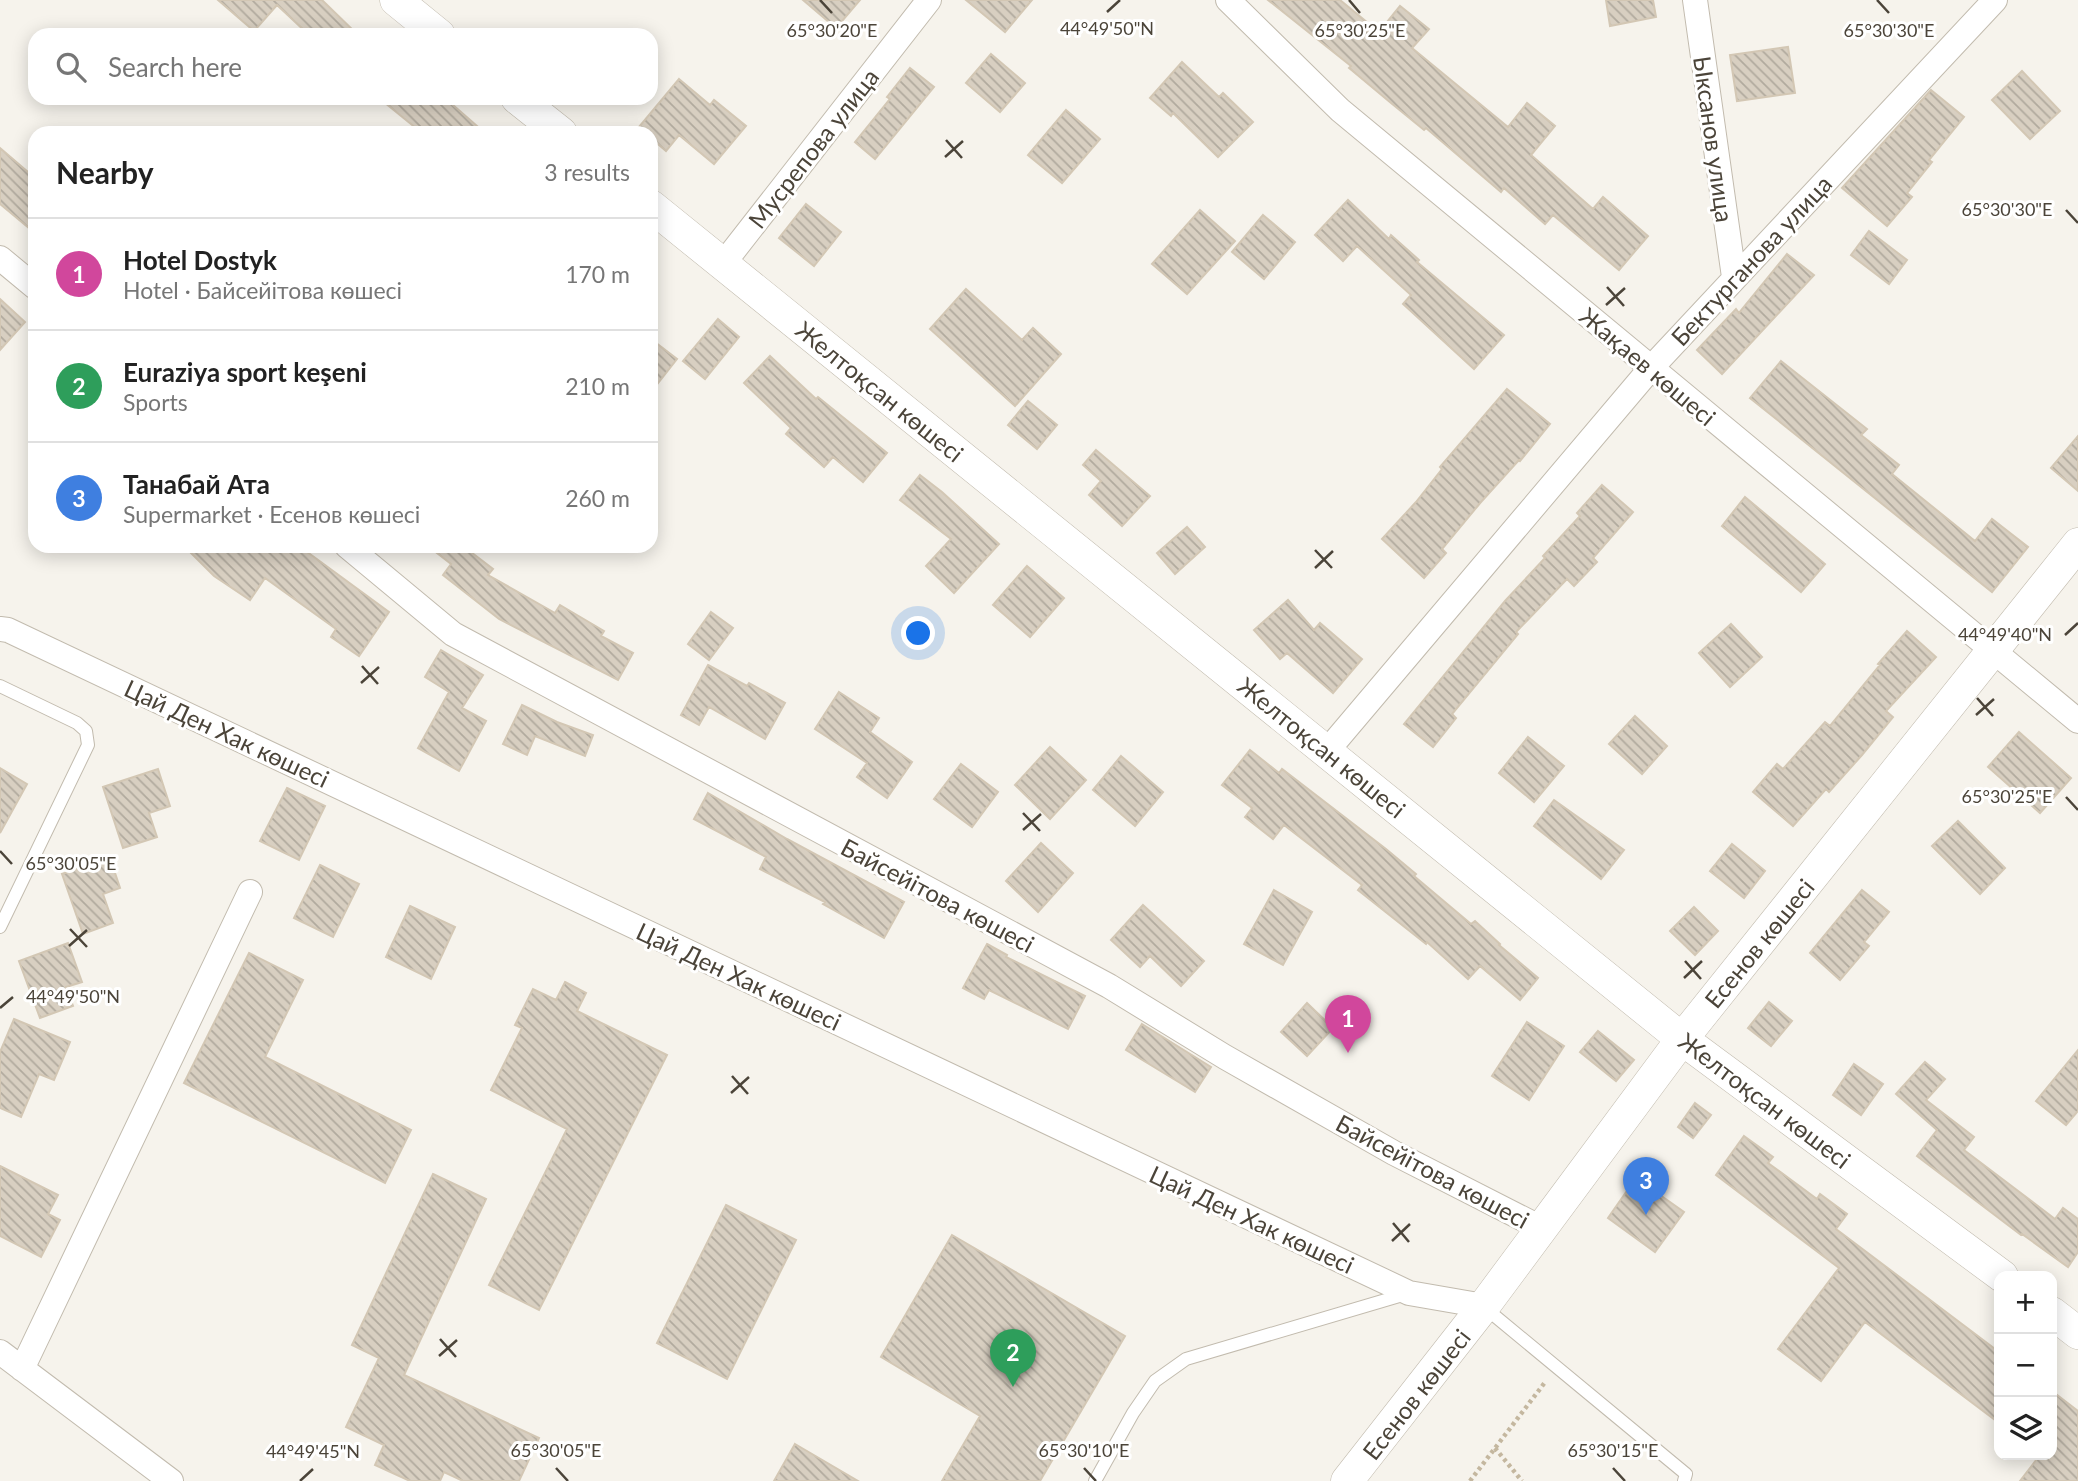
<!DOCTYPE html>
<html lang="en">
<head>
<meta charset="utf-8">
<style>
	body { margin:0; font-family:Lato,sans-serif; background:#f6f6f6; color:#222 }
	.controls { position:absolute; right:21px; bottom:21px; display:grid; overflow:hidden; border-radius:14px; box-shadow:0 4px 18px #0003 }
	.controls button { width:63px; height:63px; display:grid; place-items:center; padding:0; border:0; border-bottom:2px solid #e0e0e0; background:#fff; color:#222; font:35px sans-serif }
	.you { position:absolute; left:919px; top:634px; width:24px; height:24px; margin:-18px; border:5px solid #fff; border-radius:50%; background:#1a73e8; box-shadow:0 0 0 10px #1a73e833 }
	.badge { display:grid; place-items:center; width:46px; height:46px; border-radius:50%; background:#ea580c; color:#fff; font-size:23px; font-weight:700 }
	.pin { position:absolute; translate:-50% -58px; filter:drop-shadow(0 2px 4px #0008) }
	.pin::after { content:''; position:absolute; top:37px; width:24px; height:21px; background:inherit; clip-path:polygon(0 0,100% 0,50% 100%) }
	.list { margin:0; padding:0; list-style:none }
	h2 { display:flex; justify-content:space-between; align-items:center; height:91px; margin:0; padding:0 28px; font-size:30px }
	h2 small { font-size:23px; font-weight:400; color:#767676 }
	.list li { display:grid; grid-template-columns:46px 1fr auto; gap:21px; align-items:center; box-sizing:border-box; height:112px; padding:0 28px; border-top:2px solid #e0e0e0 }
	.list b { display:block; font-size:26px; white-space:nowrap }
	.list p { margin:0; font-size:23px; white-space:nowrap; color:#767676 }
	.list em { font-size:23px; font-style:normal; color:#767676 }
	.icon { flex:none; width:38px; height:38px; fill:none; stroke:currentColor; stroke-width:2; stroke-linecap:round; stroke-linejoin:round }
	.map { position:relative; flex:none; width:2078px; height:1481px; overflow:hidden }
	.search { position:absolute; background:#fff; box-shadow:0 4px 18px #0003; left:28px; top:28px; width:630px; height:77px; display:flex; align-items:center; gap:18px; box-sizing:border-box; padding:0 24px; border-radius:21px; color:#767676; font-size:26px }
	.panel { position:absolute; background:#fff; box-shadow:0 4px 18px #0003; left:28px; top:126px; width:630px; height:427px; border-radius:21px }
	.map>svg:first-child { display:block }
	.building { fill:url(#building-back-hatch); stroke:#d3c7b4; stroke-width:2 }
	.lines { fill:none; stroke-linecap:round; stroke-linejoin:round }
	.service-casing { stroke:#c2bbae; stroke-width:14 }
	.minor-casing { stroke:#c2bbae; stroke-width:26 }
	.tertiary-casing { stroke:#c2bbae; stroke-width:33 }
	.path { stroke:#c4b79f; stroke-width:4.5; stroke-dasharray:3.5 3.5; stroke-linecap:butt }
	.service { stroke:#fff; stroke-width:12 }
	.minor { stroke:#fff; stroke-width:24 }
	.tertiary { stroke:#fff; stroke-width:32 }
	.ticks { fill:none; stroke:#4b4439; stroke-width:2.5 }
	.labels { text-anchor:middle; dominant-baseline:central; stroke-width:6; stroke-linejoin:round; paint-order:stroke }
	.street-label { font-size:24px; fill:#4b4439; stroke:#fff }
	.ticks-label { font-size:18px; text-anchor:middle; fill:#4b4439; stroke:#fff; stroke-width:6; stroke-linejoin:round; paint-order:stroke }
</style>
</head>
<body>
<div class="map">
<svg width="2078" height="1481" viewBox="0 0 2078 1481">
	<defs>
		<pattern id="building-back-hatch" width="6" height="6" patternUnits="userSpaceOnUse" patternTransform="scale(1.75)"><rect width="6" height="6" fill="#d8cfc1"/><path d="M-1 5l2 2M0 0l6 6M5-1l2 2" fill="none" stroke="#b1aa9e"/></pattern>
	</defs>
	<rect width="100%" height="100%" fill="#f6f3ec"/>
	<path class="building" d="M218,0H322L358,35H309L277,5L254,31Z
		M803,0H860L836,28Z
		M966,0H1032L1005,32Z
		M1268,0H1340L1379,32L1400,6L1429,29L1412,48L1508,127L1527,103L1555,126L1531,155L1593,209L1603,197L1648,236L1619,270L1553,215L1545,224L1504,188L1501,192L1426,128L1424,130L1391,103L1349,68L1351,66Z
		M1606,0H1653L1656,17L1610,26Z
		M1788,47L1795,93L1737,101L1730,55Z
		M991,54L1025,83L1000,112L966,83Z
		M1182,62L1219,97L1223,93L1253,122L1218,157L1173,113L1171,116L1150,98Z
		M910,68L934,87L875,159L855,142L890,99L887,97Z
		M2022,71L2060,111L2030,139L1992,100Z
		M679,79L710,105L714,100L746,126L714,164L679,135L666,151L651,138V133H645L639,127Z
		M1931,90L1964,117L1929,160L1932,162L1907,193L1912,197L1887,226L1842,188Z
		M379,98H445L485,133H422Z
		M1066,110L1100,139L1062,183L1028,155Z
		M0,148L35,178V233L0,204Z
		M1348,200L1389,239L1391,235L1419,260L1417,262L1504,335L1474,369L1403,304L1411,295L1357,246L1343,261L1315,235Z
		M806,204L841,232L814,266L779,238Z
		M1200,210L1235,241L1187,294L1152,264Z
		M1263,215L1295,242L1264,279L1232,252Z
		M1869,231L1907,260L1889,284L1851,255Z
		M1787,254L1814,275L1722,374L1697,350L1736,309L1739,313Z
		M966,289L1022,340L1033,328L1061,354L1015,406L930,329Z
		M0,299L25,322L0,350Z
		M718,319L739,337L705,379L683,361Z
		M651,339L677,359L651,392Z
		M770,356L816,399L818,397L887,453L863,482L833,457L824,467L786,434L791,428L744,383Z
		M1781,361L1867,429L1861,435L1899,465L1892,474L1975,541L1992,519L2028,547L1992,592L1750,398Z
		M1507,389L1550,424L1520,461L1519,460L1481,502L1442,549L1446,553L1424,578L1382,539L1416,502L1442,469L1440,467Z
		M1028,401L1057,425L1037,449L1008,425Z
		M2078,436V491L2051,468Z
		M1096,450L1150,496L1122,526L1089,495L1101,481L1083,465Z
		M920,475L942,492L999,544L954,593L926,566L951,539L900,500Z
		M1602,485L1633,512L1593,558L1597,562L1574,586L1567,579L1516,632L1518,634L1452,714L1456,718L1433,747L1404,724L1505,601L1545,558L1543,556L1580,516L1577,513Z
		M1745,497L1825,564L1801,592L1722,526Z
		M1187,527L1205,547L1175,574L1157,553Z
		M184,546H299L389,612L359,656L331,637L336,629L265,578L250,600L214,576Z
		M428,546H463L493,569L488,575L555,613L560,605L604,631L601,636L633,653L618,680L499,619L443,575L451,564Z
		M1027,566L1064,598L1030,637L993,605Z
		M1288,600L1314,630L1320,623L1362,659L1333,693L1287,653L1280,659L1254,630Z
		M711,612L733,628L709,660L688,644Z
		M1731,624L1762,657L1730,687L1699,653Z
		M1907,631L1936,657L1886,711L1893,717L1862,755L1829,792L1826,789L1793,826L1753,792L1777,764L1783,769L1825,722L1830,726L1880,665L1878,664Z
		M441,650L483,675L462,708L486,721L459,771L418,748L449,692L425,677Z
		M708,665L747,686L749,683L785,703L765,739L709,707L699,725L681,715Z
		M839,692L879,718L870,732L912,762L887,798L857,777L867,763L815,729Z
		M522,705L557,722L593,735L585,756L535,736L527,755L503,744Z
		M1635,716L1667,746L1642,774L1609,744Z
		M2019,732L2071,778L2040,813L1988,767Z
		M1528,737L1564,766L1534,802L1499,773Z
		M1050,747L1086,780L1050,819L1015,785Z
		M1250,750L1279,773L1282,769L1386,849L1416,874L1414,876L1471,924L1475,921L1500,944L1499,945L1538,978L1520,1000L1480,966L1468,979L1427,942L1426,944L1358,890L1362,885L1284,825L1273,839L1245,817L1252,808L1222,785Z
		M1121,756L1163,792L1135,826L1093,790Z
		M961,764L998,792L972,827L934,799Z
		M0,768L27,784L0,833Z
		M158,769L170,806L149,813L157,837L123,848L103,787Z
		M287,788L325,806L299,860L260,841Z
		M708,793L787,839L904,902L884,938L823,904L825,902L760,869L766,857L694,819Z
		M1554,800L1624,850L1601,879L1534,826Z
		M1958,821L2005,868L1980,894L1932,846Z
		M1041,843L1073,873L1038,912L1006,881Z
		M1732,844L1765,871L1744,898L1710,871Z
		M110,858L120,888L103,894L113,923L83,934L62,874Z
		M320,865L359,884L333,937L294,918Z
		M1274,890L1312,912L1283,965L1244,944Z
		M1862,890L1889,912L1864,942L1869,946L1840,980L1810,953Z
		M1143,905L1204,961L1181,986L1150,956L1140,967L1111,940Z
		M410,906L455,927L431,979L386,957Z
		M1694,907L1718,931L1695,955L1670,931Z
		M68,943L82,982L66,987L73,1006L40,1018L19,961Z
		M987,944L1007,955L1006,957L1085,996L1068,1029L989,990L984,999L963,988Z
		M249,953L303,980L265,1057L411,1130L385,1183L184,1083Z
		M565,982L586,993L577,1011L667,1055L539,1310L489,1285L567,1129L491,1090L522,1028L515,1025L533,989L556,1000Z
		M1769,1002L1792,1021L1771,1046L1748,1028Z
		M1307,1003L1333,1028L1307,1056L1281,1032Z
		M14,1019L70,1042L54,1080L39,1074L21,1117L0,1108V1052Z
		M1527,1022L1564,1046L1529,1100L1492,1076Z
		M1142,1024L1211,1067L1195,1092L1126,1050Z
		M1598,1031L1634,1060L1616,1081L1580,1052Z
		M2078,1050V1111L2066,1125L2036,1101Z
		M1925,1062L1945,1079L1926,1100L1974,1137L1964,1150L2055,1219L2063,1208L2078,1219V1252L2068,1267L2022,1234L2021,1235L1917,1156L1937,1130L1896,1094Z
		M1854,1064L1883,1084L1861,1115L1833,1095Z
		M1695,1103L1711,1115L1693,1138L1678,1127Z
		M1744,1136L1773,1157L1768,1163L1817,1199L1820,1194L1847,1214L1836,1229L1999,1352V1423L1865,1322L1821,1381L1778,1349L1839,1268L1716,1175Z
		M0,1166L58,1195L48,1214L60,1220L41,1257L0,1236Z
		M433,1174L486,1199L404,1375L539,1438L519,1481H463L444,1472L440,1481H410L375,1465L384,1445L346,1427L379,1358L352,1345Z
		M1636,1178L1684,1212L1655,1252L1608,1218Z
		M726,1205L796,1240L727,1379L657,1343Z
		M952,1235L1125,1336L1040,1481H942L980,1416L881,1357Z
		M2052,1391L2078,1411V1481H2020L2040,1455H2052Z
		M795,1444L858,1481H774Z"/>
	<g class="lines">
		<g class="service-casing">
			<path id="service" d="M0,686L77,723L86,731L88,745L0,927
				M1484,1307L1686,1474L1684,1481
				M1095,1481L1133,1413L1155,1381L1186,1359L1406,1294"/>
		</g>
		<g class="minor-casing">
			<path id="minor" d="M1228,0L1340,110L2078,721
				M1695,0L1734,277
				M0,258L35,287
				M723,264L929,0
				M347,546L453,634L1109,986L1225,1057L1394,1153L1541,1228
				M0,629L8,630L1409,1293L1484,1306
				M1327,751L1651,368L1995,0
				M0,1352L171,1481
				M22,1369L250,892"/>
		</g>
		<g class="tertiary-casing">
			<path id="tertiary" d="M396,0L439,35
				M517,98L561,133
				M651,206L1682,1039L2002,1276
				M2052,1313L2078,1333
				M1347,1481L1484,1306L1682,1039L2078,544"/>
		</g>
		<path class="path" d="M1495,1448L1522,1481
			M1470,1481L1546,1381"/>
		<use href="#service" class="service"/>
		<use href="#minor" class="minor"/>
		<use href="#tertiary" class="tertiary"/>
	</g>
	<path class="ticks" d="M820,0L832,13M1349,0L1360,13M1877,0L1889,13M1107,12L1120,0M946,140L962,158M945,157L963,141M2066,210L2078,223M1607,287L1624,306M1606,305L1625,288M1315,550L1332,568M1315,568L1333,551M2065,635L2078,623M362,666L378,684M361,683L379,667M1977,698L1993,716M1976,715L1994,699M2066,797L2078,810M1023,813L1040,831M1023,830L1041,814M0,851L12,864M70,929L87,947M69,946L87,930M1685,961L1701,979M1684,978L1702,961M0,1008L13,997M732,1076L748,1094M731,1093L749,1077M1393,1223L1409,1242M1392,1241L1410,1224M440,1339L456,1357M439,1356L457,1340M556,1468L568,1481M1084,1468L1096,1481M1613,1468L1625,1481M300,1481L313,1469"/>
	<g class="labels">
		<g class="street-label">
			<text transform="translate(1714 139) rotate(82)">Ыксанов улица</text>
			<text transform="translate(813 148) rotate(-52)">Мусрепова улица</text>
			<text transform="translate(1751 260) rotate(-47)">Бектурганова улица</text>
			<text transform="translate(1648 366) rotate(40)">Жақаев көшесі</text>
			<text transform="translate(880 391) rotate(39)">Желтоқсан көшесі</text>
			<text transform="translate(227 733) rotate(25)">Цай Ден Хак көшесі</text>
			<text transform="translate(1322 747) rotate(39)">Желтоқсан көшесі</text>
			<text transform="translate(938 895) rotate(28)">Байсейітова көшесі</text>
			<text transform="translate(1759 943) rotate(-51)">Есенов көшесі</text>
			<text transform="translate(739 976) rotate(25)">Цай Ден Хак көшесі</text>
			<text transform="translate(1765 1100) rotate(37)">Желтоқсан көшесі</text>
			<text transform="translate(1433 1171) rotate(28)">Байсейітова көшесі</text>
			<text transform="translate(1252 1219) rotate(25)">Цай Ден Хак көшесі</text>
			<text transform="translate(1416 1394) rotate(-52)">Есенов көшесі</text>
		</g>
	</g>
	<g class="ticks-label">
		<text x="1107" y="35">44°49'50"N</text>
		<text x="832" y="37">65°30'20"E</text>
		<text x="1889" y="37">65°30'30"E</text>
		<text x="1360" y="37">65°30'25"E</text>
		<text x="2007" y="216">65°30'30"E</text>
		<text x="2005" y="641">44°49'40"N</text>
		<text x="2007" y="803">65°30'25"E</text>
		<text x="71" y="870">65°30'05"E</text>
		<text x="73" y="1003">44°49'50"N</text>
		<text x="556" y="1457">65°30'05"E</text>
		<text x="1084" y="1457">65°30'10"E</text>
		<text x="1613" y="1457">65°30'15"E</text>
		<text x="313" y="1458">44°49'45"N</text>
	</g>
</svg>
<div class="controls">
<button>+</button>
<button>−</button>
<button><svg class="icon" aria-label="layers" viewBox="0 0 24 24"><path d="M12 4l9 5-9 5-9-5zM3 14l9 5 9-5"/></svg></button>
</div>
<div class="you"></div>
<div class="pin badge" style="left:1348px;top:1053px;background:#d1479c">1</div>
<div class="pin badge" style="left:1013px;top:1387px;background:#2e9e5b">2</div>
<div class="pin badge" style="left:1646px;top:1215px;background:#3f7fe0">3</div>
<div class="search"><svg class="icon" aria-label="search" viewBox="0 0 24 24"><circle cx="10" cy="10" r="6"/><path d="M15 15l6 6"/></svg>Search here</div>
<section class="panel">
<h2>Nearby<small>3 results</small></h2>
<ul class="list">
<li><span class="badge" style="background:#d1479c">1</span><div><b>Hotel Dostyk</b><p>Hotel · Байсейітова көшесі</p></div><em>170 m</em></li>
<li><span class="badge" style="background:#2e9e5b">2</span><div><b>Euraziya sport keşeni</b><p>Sports</p></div><em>210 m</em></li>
<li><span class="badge" style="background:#3f7fe0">3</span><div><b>Танабай Ата</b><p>Supermarket · Есенов көшесі</p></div><em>260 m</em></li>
</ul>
</section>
</div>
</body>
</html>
